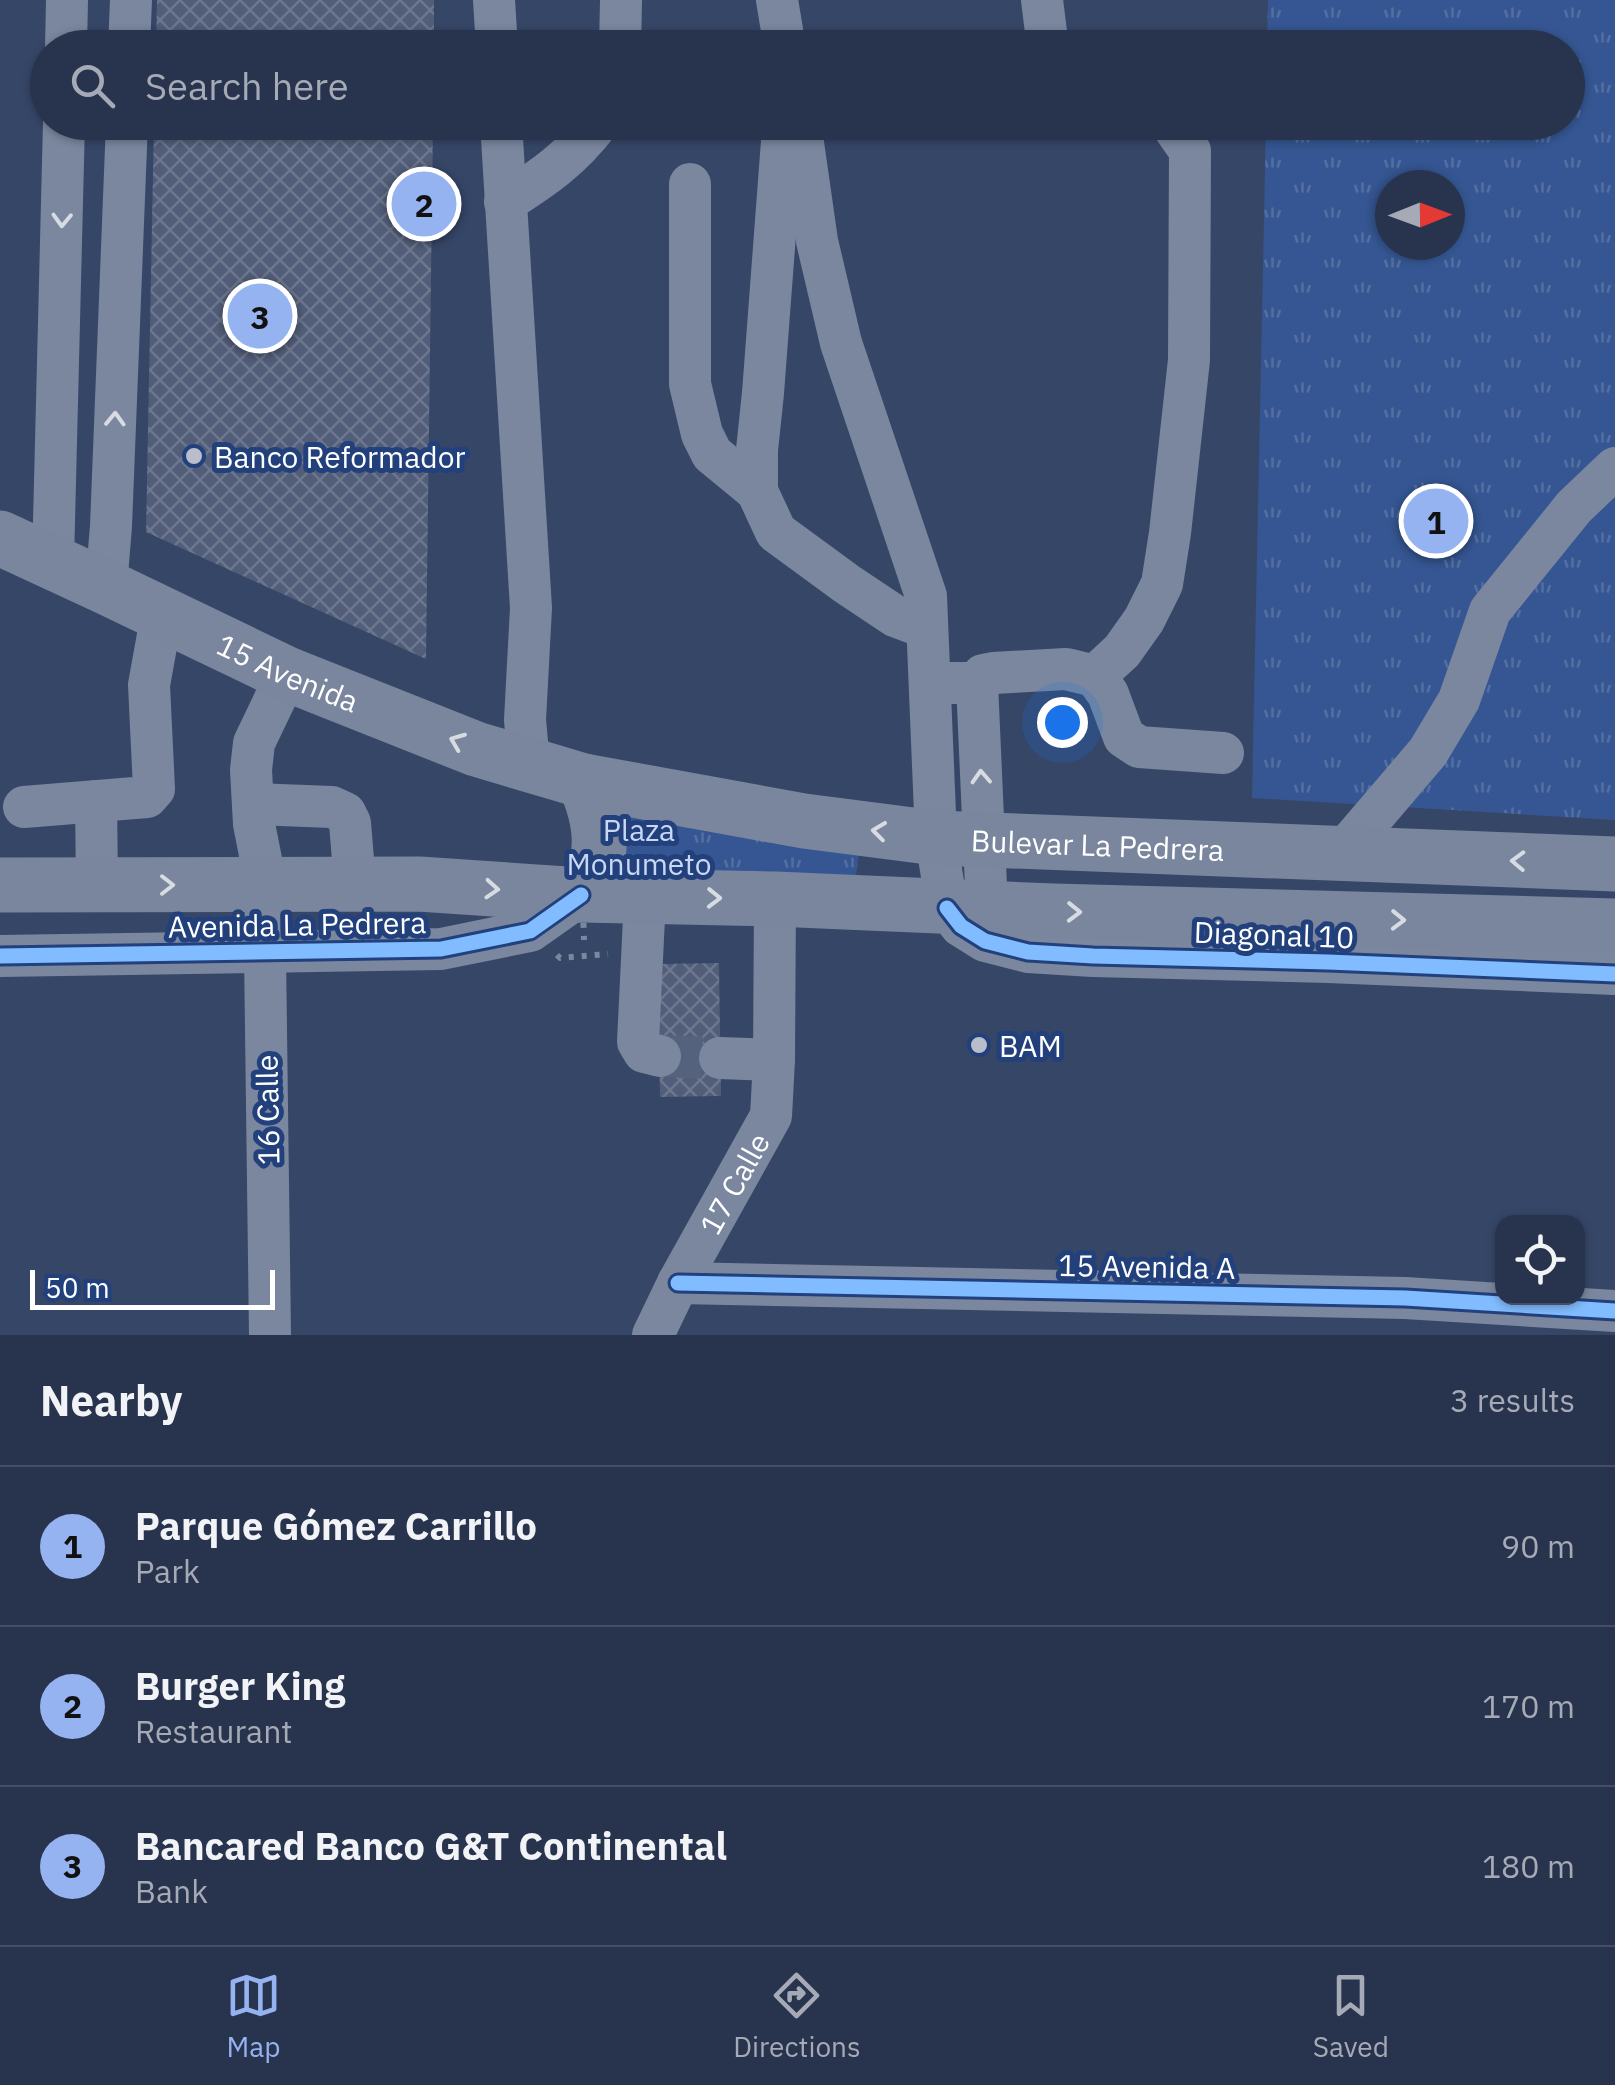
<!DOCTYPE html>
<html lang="en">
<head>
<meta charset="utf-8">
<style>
	body { margin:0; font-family:"IBM Plex Sans",sans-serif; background:#303c54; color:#f1f3f6 }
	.controls { position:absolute; right:30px; bottom:30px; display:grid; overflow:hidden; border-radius:20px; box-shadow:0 2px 8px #0004 }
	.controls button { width:90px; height:90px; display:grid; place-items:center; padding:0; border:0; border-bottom:2px solid #444f65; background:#28344d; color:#f1f3f6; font:50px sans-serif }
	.compass { position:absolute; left:1375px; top:170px; width:90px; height:90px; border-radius:50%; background:#28344d; box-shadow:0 2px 8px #0004; rotate:89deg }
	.scale { position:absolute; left:30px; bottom:25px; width:245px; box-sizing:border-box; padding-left:10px; border:5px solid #fff; border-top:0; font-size:28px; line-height:35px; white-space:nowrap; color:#fff; -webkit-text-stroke:8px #22407b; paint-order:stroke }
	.you { position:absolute; left:1062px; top:722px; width:35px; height:35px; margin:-25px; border:8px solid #fff; border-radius:50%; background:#1a73e8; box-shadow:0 0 0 15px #1a73e833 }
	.badge { display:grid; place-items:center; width:65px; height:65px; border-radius:50%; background:#95b2f1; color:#111; font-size:32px; font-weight:700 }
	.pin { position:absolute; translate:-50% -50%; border:5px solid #fff; box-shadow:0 2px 10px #0006 }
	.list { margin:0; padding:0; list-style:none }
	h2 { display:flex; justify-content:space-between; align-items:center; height:130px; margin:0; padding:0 40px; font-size:42px }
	h2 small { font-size:32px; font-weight:400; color:#a5aab6 }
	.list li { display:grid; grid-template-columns:65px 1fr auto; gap:30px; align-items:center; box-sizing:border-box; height:160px; padding:0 40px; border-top:2px solid #444f65 }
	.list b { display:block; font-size:38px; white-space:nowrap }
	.list p { margin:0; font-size:32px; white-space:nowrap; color:#a5aab6 }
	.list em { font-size:32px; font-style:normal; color:#a5aab6 }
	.icon { flex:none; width:55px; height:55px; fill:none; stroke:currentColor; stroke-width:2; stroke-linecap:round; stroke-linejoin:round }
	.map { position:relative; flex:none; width:1615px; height:1335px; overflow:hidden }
	.search { position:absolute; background:#28344d; box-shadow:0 2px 8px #0004; left:30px; right:30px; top:30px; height:110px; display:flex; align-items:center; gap:25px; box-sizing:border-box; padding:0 35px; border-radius:55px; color:#a5aab6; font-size:38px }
	.sheet { height:610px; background:#28344d }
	nav { display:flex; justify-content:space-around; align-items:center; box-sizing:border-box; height:140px; border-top:2px solid #444f65; background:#28344d; font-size:28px; color:#a5aab6 }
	nav a { display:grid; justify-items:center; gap:5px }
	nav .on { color:#95b2f1 }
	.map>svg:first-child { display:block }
	.park { fill:url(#park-tufts); fill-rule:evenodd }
	.building { fill:url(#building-cross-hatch) }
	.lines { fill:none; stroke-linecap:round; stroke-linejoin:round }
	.minor-tunnel { stroke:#54627e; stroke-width:42; stroke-dasharray:42 21; stroke-linecap:butt }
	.path { stroke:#7a879e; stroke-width:6; stroke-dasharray:5 8; stroke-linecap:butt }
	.minor { stroke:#7a879e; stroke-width:42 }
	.major { stroke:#7a869d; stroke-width:55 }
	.path-bridge { stroke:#7a879e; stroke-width:6; stroke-dasharray:5 8; stroke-linecap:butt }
	.cycleway-casing { stroke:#22407b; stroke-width:21 }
	.cycleway { stroke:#80bcff; stroke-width:15 }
	.oneway { stroke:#d7dbe2 }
	.poi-dot { fill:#b9beca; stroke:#22407b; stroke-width:4 }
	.labels { text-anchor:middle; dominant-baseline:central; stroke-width:10; stroke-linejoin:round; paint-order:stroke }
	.poi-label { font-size:30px; fill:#fff; stroke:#22407b; text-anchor:start }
	.street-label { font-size:30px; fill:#fff; stroke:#22407b }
	.park-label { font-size:30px; fill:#c7d7f4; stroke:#22407b }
</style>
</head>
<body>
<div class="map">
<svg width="1615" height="1335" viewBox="0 0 1615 1335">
	<defs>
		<pattern id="park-tufts" width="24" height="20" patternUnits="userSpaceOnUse" patternTransform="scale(2.5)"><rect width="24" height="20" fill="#355692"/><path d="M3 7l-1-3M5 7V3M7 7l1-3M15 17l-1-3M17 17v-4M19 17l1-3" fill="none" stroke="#536fa2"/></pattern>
		<pattern id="building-cross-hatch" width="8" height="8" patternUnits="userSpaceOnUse" patternTransform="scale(2.5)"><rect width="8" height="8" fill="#525e79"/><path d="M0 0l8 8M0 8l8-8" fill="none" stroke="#6c768d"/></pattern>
	</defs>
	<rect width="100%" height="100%" fill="#364667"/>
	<path class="park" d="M1268,0H1615V820L1252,798L1266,123L1568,122V48L1267,47ZM1390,185H1450V245H1390Z
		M605,810L860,844L854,892L604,874Z"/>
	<path class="building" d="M157,0H434V48H156Z
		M154,122H433L426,659L146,532Z
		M719,963L721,1096L660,1097L658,964Z"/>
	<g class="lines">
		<path class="minor-tunnel" d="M660,1056L720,1058"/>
		<path class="path" d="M557,955L560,958L608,954"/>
		<g class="minor">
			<path d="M494,0L497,48"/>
			<path d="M777,0L785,48"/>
			<path d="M1042,0L1048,48"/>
			<path d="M66,48L67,0"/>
			<path d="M129,48L131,0"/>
			<path d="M620,48L621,0"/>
			<path d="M501,122L531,608L525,720L529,764"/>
			<path d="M800,122L817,241L841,343L926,596L936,838L947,908L961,926L985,941L1028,952L1093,956L1328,962L1615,974"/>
			<path d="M783,128L763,393L757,450V491L776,532L847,584L895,616L927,628"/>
			<path d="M690,184V384L702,434L712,454L757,491"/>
			<path d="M505,202C543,178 571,159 599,122"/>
			<path d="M53,562L64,122"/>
			<path d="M106,587L111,526L127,122"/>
			<path d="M1095,676L1122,651L1144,620L1162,584L1170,533L1189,360L1190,151L1170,122"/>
			<path d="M930,683H977L983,675L993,673L1066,669L1095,676L1108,694L1124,737L1139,747L1223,753"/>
			<path d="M977,683L987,909"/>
			<path d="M96,801L97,885"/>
			<path d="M253,804L332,807L345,813L350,823L355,884"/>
			<path d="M24,807L147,797L154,789L149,685L162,613"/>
			<path d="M1341,854L1428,752L1459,700L1490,611L1574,507L1615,468"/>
			<path d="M645,897L638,1042L644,1052L660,1056"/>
			<path d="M0,956L441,949L530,931L581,895"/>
			<path d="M720,1058L774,1060"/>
			<path d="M678,1283L1405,1298L1615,1311"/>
			<path d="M270,1335L265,953L266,885L254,824L251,770L254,743L287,674"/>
			<path id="s1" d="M653,1335L678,1283L771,1116L774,1060L775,899"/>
		</g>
		<g class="major">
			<path id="s2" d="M0,538L106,587L287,674L476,749L584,781L804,821L936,838L1615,864"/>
			<path d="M0,885L419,884L581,895L775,899L1053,911L1615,926"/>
			<path d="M581,895C586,886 593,876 596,866C604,838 596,806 584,781"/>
		</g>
		<path class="path-bridge" d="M578,754L584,940"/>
		<g class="cycleway-casing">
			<path id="cycleway" d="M947,908L961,926L985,941L1028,952L1093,956L1328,962L1615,974
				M0,956L441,949L530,931L581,895
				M678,1283L1405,1298L1615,1311"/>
		</g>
		<use href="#cycleway" class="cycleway"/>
	</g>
	<defs><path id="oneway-chevron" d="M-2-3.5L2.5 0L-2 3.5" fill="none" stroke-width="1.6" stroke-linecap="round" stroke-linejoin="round" transform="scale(2.5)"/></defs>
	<g class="oneway">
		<use href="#oneway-chevron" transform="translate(62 220) rotate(92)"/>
		<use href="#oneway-chevron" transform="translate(115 419) rotate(-88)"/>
		<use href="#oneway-chevron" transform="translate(457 741) rotate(-158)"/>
		<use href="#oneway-chevron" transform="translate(981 777) rotate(-93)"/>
		<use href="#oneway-chevron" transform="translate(879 831) rotate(-173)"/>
		<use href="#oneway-chevron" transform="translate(1518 861) rotate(-178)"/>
		<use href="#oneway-chevron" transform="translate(167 885)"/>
		<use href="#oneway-chevron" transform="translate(492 889) rotate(4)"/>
		<use href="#oneway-chevron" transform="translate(714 898) rotate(1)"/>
		<use href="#oneway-chevron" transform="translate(1074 912) rotate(1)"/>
		<use href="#oneway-chevron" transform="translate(1398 920) rotate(1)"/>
	</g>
	<g class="poi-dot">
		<circle cx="194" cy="456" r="10"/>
		<circle cx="979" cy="1045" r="10"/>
	</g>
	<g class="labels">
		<g class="poi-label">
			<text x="214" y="456">Banco Reformador</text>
			<text x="999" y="1045">BAM</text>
		</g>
		<g class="street-label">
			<text stroke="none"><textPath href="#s2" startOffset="318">15 Avenida</textPath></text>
			<text stroke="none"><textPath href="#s2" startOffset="1152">Bulevar La Pedrera</textPath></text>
			<text transform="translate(297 924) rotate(-1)">Avenida La Pedrera</text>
			<text transform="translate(1274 934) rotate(2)">Diagonal 10</text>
			<text transform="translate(267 1110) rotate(-91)">16 Calle</text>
			<text stroke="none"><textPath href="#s1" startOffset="172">17 Calle</textPath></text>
			<text transform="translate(1147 1266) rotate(1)">15 Avenida A</text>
		</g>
		<g class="park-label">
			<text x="639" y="829">Plaza<tspan x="639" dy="34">Monumeto</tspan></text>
		</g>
	</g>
</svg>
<div class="controls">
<button><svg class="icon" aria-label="locate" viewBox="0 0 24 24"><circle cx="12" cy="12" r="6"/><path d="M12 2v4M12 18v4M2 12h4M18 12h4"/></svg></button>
</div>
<svg class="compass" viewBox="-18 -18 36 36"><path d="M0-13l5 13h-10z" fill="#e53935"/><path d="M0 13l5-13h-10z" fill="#a5aab6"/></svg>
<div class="scale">50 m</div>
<div class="you"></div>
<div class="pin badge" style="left:1436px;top:521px">1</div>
<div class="pin badge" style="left:424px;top:204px">2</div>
<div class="pin badge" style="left:260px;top:316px">3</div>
<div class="search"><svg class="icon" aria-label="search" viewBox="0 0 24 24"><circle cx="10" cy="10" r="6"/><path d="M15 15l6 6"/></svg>Search here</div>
</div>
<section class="sheet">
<h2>Nearby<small>3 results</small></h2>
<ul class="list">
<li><span class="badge">1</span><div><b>Parque Gómez Carrillo</b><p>Park</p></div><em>90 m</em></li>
<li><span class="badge">2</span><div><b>Burger King</b><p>Restaurant</p></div><em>170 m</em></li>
<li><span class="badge">3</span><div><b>Bancared Banco G&amp;T Continental</b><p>Bank</p></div><em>180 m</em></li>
</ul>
</section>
<nav>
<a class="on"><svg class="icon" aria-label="map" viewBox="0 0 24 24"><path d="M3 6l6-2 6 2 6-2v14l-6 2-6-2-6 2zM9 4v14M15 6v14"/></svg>Map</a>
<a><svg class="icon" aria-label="directions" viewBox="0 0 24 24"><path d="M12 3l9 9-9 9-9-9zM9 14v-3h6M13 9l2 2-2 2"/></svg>Directions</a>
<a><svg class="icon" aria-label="saved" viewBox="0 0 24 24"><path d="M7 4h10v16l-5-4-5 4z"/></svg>Saved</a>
</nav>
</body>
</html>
